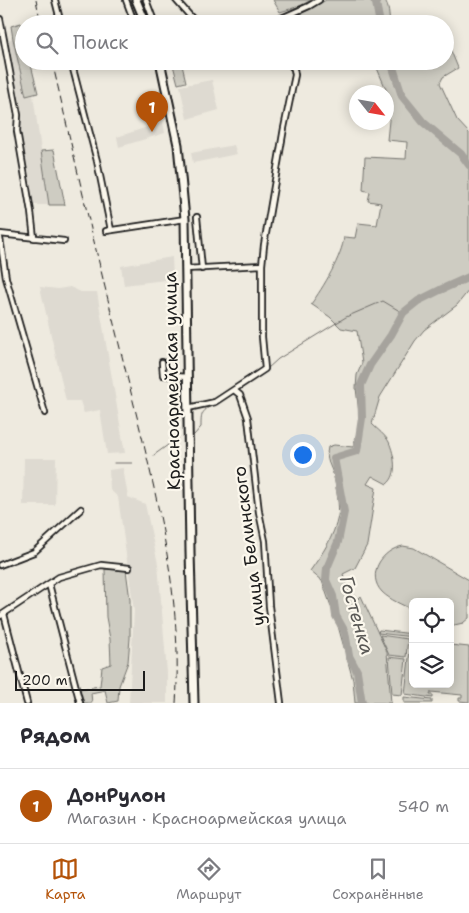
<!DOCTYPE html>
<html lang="ru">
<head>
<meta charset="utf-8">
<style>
	body { margin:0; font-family:"Shantell Sans",sans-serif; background:#f2f2f3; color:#2b2b33 }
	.controls { position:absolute; right:15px; bottom:15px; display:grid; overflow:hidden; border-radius:8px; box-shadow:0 2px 12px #0003 }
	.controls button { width:45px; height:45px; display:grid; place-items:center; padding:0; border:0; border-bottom:1px solid #e1e1e2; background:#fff; color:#2b2b33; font:25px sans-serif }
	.compass { position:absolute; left:349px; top:85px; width:45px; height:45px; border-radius:50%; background:#fff; box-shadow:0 2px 12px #0003; rotate:121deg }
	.scale { position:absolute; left:15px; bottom:12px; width:130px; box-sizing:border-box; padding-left:5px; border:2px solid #1c1c1c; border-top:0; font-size:14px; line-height:18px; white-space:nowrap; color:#1c1c1c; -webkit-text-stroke:4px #fbf7ec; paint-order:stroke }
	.you { position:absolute; left:302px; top:454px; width:18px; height:18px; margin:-12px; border:4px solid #fff; border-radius:50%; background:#1a73e8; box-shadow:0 0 0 8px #1a73e833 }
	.badge { display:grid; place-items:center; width:32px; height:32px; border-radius:50%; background:#b45309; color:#fff; font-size:16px; font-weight:700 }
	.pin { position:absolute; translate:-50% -41px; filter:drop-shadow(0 1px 2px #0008) }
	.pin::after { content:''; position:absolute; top:26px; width:18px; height:15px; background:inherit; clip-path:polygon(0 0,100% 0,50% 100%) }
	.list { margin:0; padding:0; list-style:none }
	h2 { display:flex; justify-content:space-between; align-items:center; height:65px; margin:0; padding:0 20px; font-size:21px }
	h2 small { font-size:16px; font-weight:400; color:#7c7c81 }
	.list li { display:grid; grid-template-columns:32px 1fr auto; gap:15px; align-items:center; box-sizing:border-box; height:75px; padding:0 20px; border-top:1px solid #e1e1e2 }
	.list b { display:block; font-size:19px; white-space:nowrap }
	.list p { margin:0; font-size:16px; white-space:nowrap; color:#7c7c81 }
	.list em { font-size:16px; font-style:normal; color:#7c7c81 }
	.icon { flex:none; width:28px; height:28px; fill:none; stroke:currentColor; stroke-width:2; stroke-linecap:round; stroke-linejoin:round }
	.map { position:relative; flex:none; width:469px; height:703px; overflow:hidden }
	.search { position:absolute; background:#fff; box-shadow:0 2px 12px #0003; left:15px; right:15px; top:15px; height:55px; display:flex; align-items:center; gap:12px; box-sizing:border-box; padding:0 18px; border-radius:28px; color:#7c7c81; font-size:19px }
	.sheet { height:140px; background:#fff }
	nav { display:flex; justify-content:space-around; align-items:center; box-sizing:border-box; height:70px; border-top:1px solid #e1e1e2; background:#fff; font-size:14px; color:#7c7c81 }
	nav a { display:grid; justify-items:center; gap:2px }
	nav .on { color:#b45309 }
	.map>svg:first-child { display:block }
	.built { fill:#dedad1 }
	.green { fill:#ceccc2; stroke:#75746f }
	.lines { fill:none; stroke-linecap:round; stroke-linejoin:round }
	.stream { stroke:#6f6d69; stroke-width:1 }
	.river { stroke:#a6a39d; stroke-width:8 }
	.minor-casing { stroke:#1c1c1c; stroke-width:8 }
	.primary-casing { stroke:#1c1c1c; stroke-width:11 }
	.minor { stroke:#fbf7ec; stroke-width:4.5 }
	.primary { stroke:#fbf7ec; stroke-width:7 }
	.rail { stroke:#1c1c1c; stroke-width:1; stroke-dasharray:8 4; stroke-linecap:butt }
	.labels { text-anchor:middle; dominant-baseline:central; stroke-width:4.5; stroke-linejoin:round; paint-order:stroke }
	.street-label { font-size:18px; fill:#1c1c1c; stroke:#fbf7ec }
	.water-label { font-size:19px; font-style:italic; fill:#5a5956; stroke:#fbf7ec }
</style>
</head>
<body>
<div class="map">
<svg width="469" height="703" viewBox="0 0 469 703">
	<rect width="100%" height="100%" fill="#eeeadf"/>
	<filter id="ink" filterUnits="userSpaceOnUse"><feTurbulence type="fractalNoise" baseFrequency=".02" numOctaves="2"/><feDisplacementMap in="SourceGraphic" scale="10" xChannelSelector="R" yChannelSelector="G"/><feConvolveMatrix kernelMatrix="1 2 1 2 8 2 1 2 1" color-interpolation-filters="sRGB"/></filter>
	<g filter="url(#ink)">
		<path class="built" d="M13,39L26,96L33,95L49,205H34L20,128L21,119L6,40Z
			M212,80L219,110L187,119L180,86Z
			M163,122L165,133L119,147L117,137Z
			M234,145L237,154L193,163L191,153Z
			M172,257L173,279L124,285L121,266Z
			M40,287L58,289L70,287L81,292H97L125,453L107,454L100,410L84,413L80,401H66Z
			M24,458H56L55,505H23Z
			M123,468L128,497L145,504L158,564L167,673V703H129L134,611L118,497L110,490L109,470Z"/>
		<path class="green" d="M273,0H311L300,6L280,12Z
			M326,0H385C389,6 389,17 390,24H305L306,21L299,15Z
			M21,23L24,34V61H30L38,93L26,96L13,39L11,26Z
			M445,36L458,68L443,77L440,83L457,120L469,133V290L457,305L424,330L415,341L380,397L372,424C377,429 386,436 389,442C394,454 399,475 387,484L372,476L367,484L376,488L367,545L355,568L343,574L349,592L358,599L361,596L378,633L379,630L413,634V637L378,633L387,652L391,703H355L353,680L338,626L322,581L310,571C322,554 334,537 338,516C340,508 336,486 334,477C331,465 325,461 328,447L334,445L353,447L360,422L356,388L357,375L362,363L357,331L341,328L330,317L311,304C323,288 342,256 344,237L355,238L358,223L377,225L381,203L368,201L370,192L363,190L365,157L406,159L407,142L387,140L391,101L374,61H445Z
			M172,61H181L186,82L178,84Z
			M54,150L65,205H49L41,151Z
			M403,546L414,548L469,580V618L463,623L450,626V602H413V610C403,605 390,600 382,592C366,575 381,550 403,546Z
			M105,569L126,570L130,600V638L128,662L119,686L118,701L108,703L105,690L91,693L92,703H84L80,689L100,686L102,667L111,664L110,639L106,617Z
			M380,635L408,639L406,657L389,655Z
			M411,640H413V684H450V645L469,647V702L459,701V698H462V695L431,692L430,695H433V698L405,694Z
			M389,657L406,659L402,695L392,694Z
			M404,697L432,700V703H404Z"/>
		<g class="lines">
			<path class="stream" d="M267,369L278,359L346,317L383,301L403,313
				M194,435L201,427C201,415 201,411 213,405
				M154,455L179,437
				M114,463H132"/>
			<path class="river" d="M374,0L376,3L380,24
				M391,61L402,96L423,122L461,154L469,165
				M362,703L357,671L349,656L345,632L336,616L333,596L326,580L327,568L338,542L344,512L334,458L357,451L362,418L361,385L370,365L391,335L403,313L418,301L440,290L469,277"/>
			<g class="minor-casing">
				<path id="minor" d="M55,0L61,24
					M126,0L133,19L142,16
					M146,0L155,24
					M176,0L197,24
					M0,19L18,115L17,131L31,212L34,238
					M268,24L309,6L319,0
					M71,61L97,161L111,230
					M197,217L202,269
					M106,231L185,219
					M0,234L64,241
					M0,238L6,278L45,413
					M185,269L262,265
					M162,362L163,375L187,377
					M234,390L240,395L248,418L259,512L265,541L269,606L281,703
					M188,408L215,402L265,369L262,337V265L264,245L284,128L295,75L294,69L288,61
					M0,565L34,552L81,509
					M49,584L80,703
					M4,614L27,703
					M0,616L59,577L101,565L129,568"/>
			</g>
			<g class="primary-casing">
				<path id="primary" d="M136,0L146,24
					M160,61L178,145L185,219L190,552L194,703"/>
			</g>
			<use href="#minor" class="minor"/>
			<use href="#primary" class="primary"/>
			<path class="rail" d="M36,0L41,24
				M52,61C75,161 98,261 123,360C150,472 184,586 176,703"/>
		</g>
	</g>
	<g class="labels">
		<g class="street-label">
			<text transform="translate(172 381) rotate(-91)">Красноармейская улица</text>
			<text transform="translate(249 546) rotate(-97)">улица Белинского</text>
		</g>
		<g class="water-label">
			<text transform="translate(357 615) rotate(74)">Гостенка</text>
		</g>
	</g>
</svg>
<div class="controls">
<button><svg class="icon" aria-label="locate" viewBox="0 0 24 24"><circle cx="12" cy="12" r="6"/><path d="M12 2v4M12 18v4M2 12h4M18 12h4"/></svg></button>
<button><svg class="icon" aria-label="layers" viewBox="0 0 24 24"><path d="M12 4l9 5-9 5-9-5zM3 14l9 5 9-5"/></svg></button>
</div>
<svg class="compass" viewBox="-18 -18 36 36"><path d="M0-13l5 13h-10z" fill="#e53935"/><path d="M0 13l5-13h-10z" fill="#7c7c81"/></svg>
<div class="scale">200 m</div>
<div class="you"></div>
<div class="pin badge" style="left:152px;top:132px">1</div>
<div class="search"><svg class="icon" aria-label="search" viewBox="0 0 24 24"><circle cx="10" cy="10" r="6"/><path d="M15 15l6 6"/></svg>Поиск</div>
</div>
<section class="sheet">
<h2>Рядом<small></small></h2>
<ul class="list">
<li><span class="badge">1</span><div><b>ДонРулон</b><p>Магазин · Красноармейская улица</p></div><em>540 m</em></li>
</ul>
</section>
<nav>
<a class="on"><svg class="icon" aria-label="map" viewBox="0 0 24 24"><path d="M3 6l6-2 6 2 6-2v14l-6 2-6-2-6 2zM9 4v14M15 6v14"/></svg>Карта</a>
<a><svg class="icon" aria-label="directions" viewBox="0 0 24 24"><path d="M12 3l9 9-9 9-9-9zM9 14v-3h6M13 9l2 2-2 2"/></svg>Маршрут</a>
<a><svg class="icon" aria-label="saved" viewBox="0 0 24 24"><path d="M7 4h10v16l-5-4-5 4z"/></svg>Сохранённые</a>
</nav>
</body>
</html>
